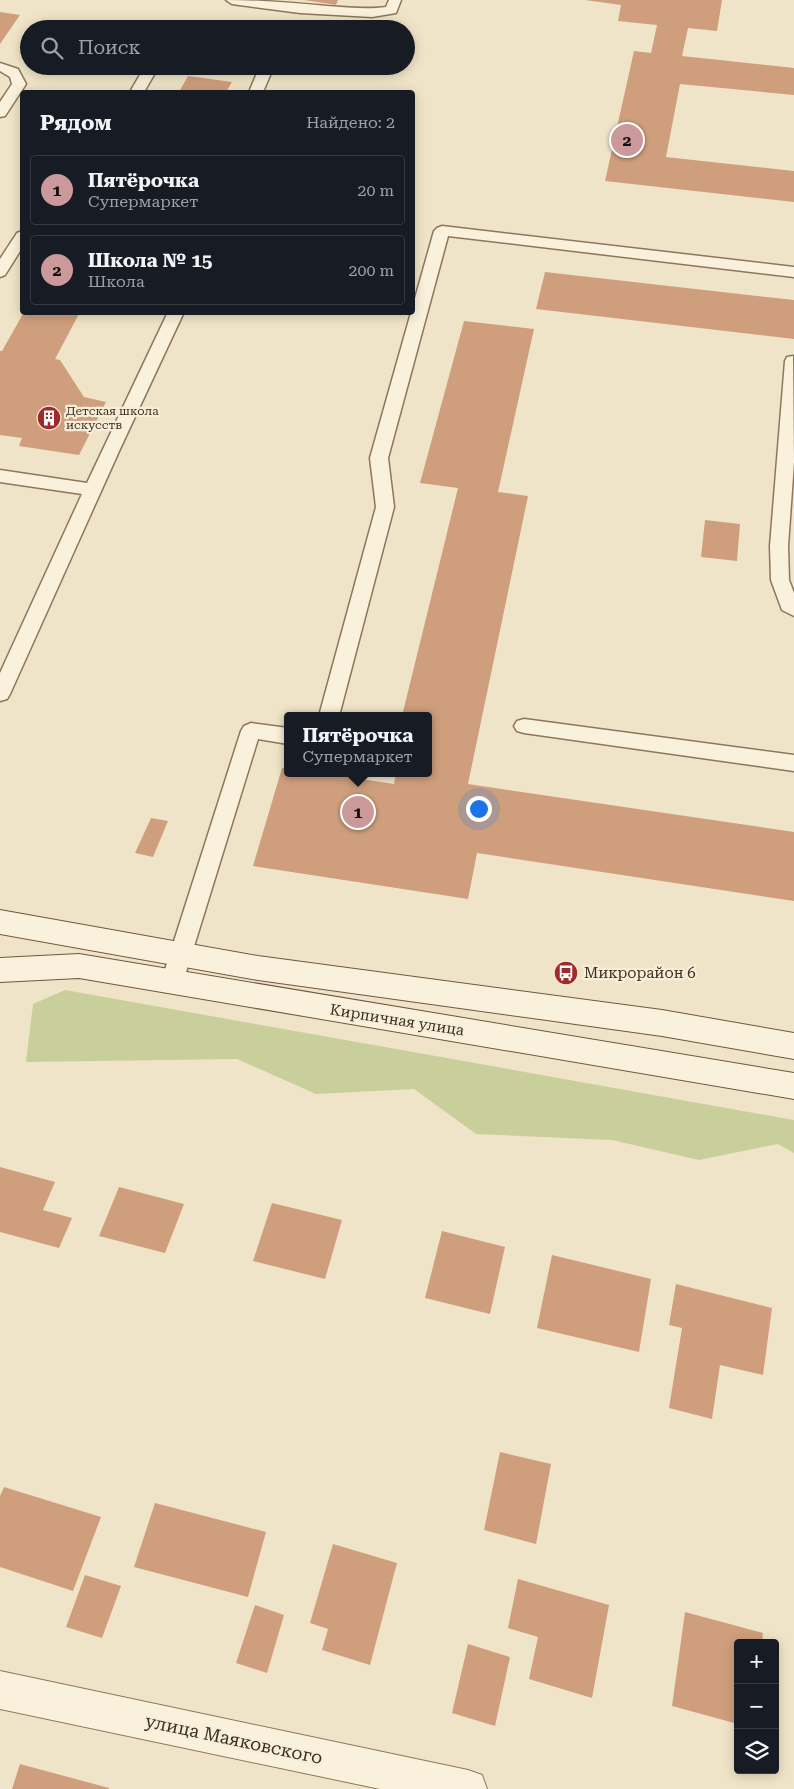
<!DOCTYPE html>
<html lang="ru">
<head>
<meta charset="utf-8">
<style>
	body { margin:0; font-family:"Roboto Serif",serif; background:#20242c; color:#f1f3f6 }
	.controls { position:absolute; right:15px; bottom:15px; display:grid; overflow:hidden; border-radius:5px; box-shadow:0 2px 12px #0003 }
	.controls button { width:45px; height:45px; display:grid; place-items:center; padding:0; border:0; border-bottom:1px solid #363941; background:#171b24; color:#f1f3f6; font:25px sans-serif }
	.you { position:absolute; left:478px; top:808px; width:18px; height:18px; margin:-12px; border:4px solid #fff; border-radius:50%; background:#1a73e8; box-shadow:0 0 0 8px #1a73e833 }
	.badge { display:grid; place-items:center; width:32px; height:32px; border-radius:50%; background:#cc999b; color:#111; font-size:16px; font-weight:700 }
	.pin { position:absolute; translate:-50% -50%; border:2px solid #fff; box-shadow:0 1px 5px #0006 }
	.popup { position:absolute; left:284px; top:712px; width:148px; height:65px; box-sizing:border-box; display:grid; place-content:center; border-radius:5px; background:#171b24; filter:drop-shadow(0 1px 4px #0005); font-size:16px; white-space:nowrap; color:#9ea1a6 }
	.popup b { font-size:19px; color:#f1f3f6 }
	.popup::after { content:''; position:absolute; left:50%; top:100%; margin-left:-10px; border:10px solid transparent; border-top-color:#171b24 }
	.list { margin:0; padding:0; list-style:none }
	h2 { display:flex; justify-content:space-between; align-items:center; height:65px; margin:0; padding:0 20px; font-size:21px }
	h2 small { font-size:16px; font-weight:400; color:#9ea1a6 }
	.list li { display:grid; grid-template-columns:32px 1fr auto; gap:15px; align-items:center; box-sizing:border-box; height:70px; margin:0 10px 10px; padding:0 10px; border:1px solid #363941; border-radius:5px }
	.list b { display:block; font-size:19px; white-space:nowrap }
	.list p { margin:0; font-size:16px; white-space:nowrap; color:#9ea1a6 }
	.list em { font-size:16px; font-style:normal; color:#9ea1a6 }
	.icon { flex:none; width:28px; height:28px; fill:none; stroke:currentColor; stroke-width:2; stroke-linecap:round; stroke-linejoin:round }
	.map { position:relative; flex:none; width:794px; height:1789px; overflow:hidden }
	.search { position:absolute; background:#171b24; box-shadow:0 2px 12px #0003; left:20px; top:20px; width:395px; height:55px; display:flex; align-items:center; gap:12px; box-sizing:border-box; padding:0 18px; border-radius:28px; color:#9ea1a6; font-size:19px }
	.panel { position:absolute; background:#171b24; box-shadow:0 2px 12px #0003; left:20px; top:90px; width:395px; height:225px; border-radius:5px }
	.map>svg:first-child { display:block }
	.green { fill:#c9cf9b }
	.building { fill:#cf9f7d }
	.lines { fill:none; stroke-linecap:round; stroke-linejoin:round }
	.lane-casing { stroke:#8d765c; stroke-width:3 }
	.street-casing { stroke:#8d765c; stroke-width:2 }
	.secondary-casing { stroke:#6f573f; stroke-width:2 }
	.lane { fill:#faf1dc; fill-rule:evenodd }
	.street { fill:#faf1dc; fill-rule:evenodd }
	.secondary { fill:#faf1dc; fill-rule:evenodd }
	.labels { text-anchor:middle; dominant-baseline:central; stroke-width:4.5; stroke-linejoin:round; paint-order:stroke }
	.far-poi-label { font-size:12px; fill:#3d2e20; stroke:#f7eed8; text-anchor:start }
	.poi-label { font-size:15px; fill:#3d2e20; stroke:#f7eed8; text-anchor:start }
	.street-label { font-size:15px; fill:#3d2e20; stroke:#f7eed8 }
	.near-street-label { font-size:18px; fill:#3d2e20; stroke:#f7eed8 }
</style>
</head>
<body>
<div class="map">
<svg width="794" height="1789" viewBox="0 0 794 1789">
	<rect width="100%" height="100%" fill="#f0e4c8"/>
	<path class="green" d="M65,990L794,1120V1153L778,1144L699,1160L612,1140L476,1134L414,1089L316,1094L237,1059L26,1062L33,1004Z"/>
	<path class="building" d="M304,0H338L336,5Z
		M585,0H722L717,31L688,28L682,56L794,68V95L680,84L666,157L794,171V202L605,181L634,51L651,53L657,25L618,21L621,5Z
		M0,12L20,15L0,44Z
		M188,76L232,82L226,92H179Z
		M545,272L794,300V339L536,309Z
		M24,312H80L55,359L60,360L84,397L106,402L79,455L19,446L22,438L0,435V351H2Z
		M464,321L534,329L498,492L528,496L468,784L794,832V901L477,853L468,899L253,866L282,768H288V773H321L394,784L396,773H428V716H402L458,488L420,483Z
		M705,520L740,524L737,561L701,557Z
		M151,818L168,821L153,857L135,853Z
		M0,1167L55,1182L43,1210L72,1218L59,1248L0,1232Z
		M119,1187L184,1204L165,1253L99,1236Z
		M272,1203L342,1220L325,1279L253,1261Z
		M442,1231L505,1247L490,1314L425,1298Z
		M552,1255L651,1279L639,1352L537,1328Z
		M676,1284L772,1308L763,1375L720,1365L712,1419L669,1408L682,1328L669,1325Z
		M500,1452L551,1464L536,1544L484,1530Z
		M4,1487L101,1517L73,1591L0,1567V1496Z
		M155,1503L266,1532L248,1597L134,1567Z
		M333,1544L397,1563L370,1665L322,1650L328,1629L310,1623Z
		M85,1575L121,1586L102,1638L66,1627Z
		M518,1579L609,1605L592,1698L529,1679L538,1637L508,1628Z
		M255,1605L284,1615L267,1673L236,1663Z
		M685,1612L763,1633L762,1643H738V1724L672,1706Z
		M468,1644L510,1657L495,1726L452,1713Z
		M20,1764L109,1788V1789H12Z"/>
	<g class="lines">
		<g class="lane-casing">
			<path id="lane" d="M226,0C260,0 293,3 327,6C347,7 366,10 386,7L389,0H401L396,13L372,17L300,13L232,4Z
				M0,63L18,69L26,84L5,116L0,117V102L12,84L10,77L0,71Z
				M145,66H159L144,92H130Z
				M260,66H274L263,92H249Z
				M442,226L794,267V277L448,236L388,458L394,507L339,716H319L376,507L370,458L434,231L437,228Z
				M22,231V248L5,275L0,277V259L17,233Z
				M168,312H184L120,449L10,694L7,699L0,701V673L82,494L0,482V470L87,483Z
				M793,356L794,462L788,546L789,580L794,593V616L782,610L771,580L770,546L785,361L787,357Z
				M524,719L794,755V771L524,733L517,731L514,726L517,721Z
				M251,723L288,728V744L258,739L183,982L180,989L172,991L164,989L161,982L241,731L244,726Z"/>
		</g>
		<g class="street-casing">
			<path id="street" d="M0,1671L468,1770L482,1775L487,1789H380L0,1709Z"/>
		</g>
		<g class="secondary-casing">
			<path id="secondary" d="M0,910L258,956L662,1010L794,1033V1059L662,1036L258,980L0,934Z
				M79,954L794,1073V1099L79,978L0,982V958Z"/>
		</g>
		<use href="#lane" class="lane"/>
		<use href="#street" class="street"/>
		<use href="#secondary" class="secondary"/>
	</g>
	<defs>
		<g id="building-disc" transform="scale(1.25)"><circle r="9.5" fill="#9e2a2b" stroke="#f7eed8"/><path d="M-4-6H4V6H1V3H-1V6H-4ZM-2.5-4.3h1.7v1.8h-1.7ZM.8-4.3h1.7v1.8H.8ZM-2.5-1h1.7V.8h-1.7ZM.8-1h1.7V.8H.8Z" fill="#fff"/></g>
		<g id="bus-disc" transform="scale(1.25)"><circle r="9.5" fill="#9e2a2b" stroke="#f7eed8"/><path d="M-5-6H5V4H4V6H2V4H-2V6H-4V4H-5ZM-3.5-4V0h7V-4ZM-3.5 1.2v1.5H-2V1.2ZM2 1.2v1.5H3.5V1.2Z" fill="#fff"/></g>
	</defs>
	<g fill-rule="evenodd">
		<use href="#building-disc" x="49" y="418"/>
		<use href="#bus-disc" x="566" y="973"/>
	</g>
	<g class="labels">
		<g class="far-poi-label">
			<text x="66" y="411">Детская школа<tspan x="66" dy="14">искусств</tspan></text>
		</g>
		<g class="poi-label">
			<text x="584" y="973">Микрорайон 6</text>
		</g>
		<g class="street-label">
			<text transform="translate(397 1020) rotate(9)">Кирпичная улица</text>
		</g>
		<g class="near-street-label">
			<text transform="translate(234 1739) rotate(12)">улица Маяковского</text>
		</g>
	</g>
</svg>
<div class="controls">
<button>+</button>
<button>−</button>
<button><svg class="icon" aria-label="layers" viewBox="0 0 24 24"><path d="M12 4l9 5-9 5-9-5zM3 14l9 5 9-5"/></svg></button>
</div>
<div class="you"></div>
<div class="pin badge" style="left:358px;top:812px">1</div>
<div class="popup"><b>Пятёрочка</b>Супермаркет</div>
<div class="pin badge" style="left:627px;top:140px">2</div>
<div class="search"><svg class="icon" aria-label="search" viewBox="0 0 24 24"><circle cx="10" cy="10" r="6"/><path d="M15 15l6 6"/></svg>Поиск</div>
<section class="panel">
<h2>Рядом<small>Найдено: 2</small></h2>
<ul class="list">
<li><span class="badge">1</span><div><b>Пятёрочка</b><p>Супермаркет</p></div><em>20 m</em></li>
<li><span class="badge">2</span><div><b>Школа № 15</b><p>Школа</p></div><em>200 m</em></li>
</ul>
</section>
</div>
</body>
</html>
